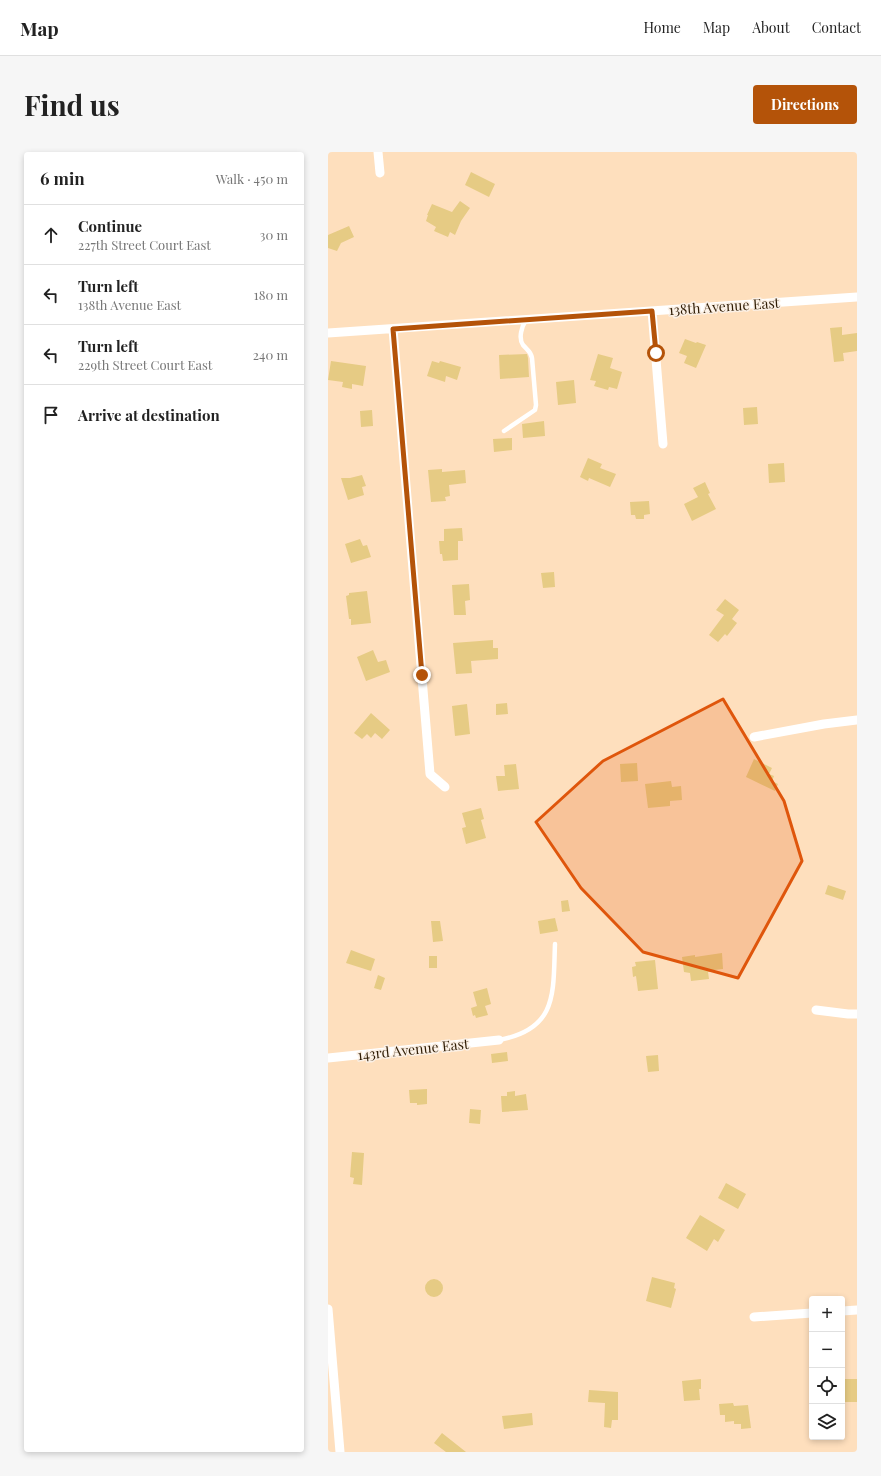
<!DOCTYPE html>
<html lang="en">
<head>
<meta charset="utf-8">
<style>
	body { margin:0; font-family:"Playfair Display",serif; background:#f6f6f6; color:#222 }
	.controls { position:absolute; right:12px; bottom:12px; display:grid; overflow:hidden; border-radius:4px; box-shadow:0 2px 6px #0003 }
	.controls button { width:36px; height:36px; display:grid; place-items:center; padding:0; border:0; border-bottom:1px solid #e0e0e0; background:#fff; color:#222; font:20px sans-serif }
	.stop { position:absolute; width:12px; height:12px; margin:-9px; border:3px solid #b45309; border-radius:50%; background:#fff }
	.stop.end { background:#b45309; border-color:#fff; box-shadow:0 1px 4px #0008 }
	.list { margin:0; padding:0; list-style:none }
	h2 { display:flex; justify-content:space-between; align-items:center; height:52px; margin:0; padding:0 16px; font-size:17px }
	h2 small { font-size:13px; font-weight:400; color:#767676 }
	.list li { display:grid; grid-template-columns:26px 1fr auto; gap:12px; align-items:center; box-sizing:border-box; height:60px; padding:0 16px; border-top:1px solid #e0e0e0 }
	.list b { display:block; font-size:15px; white-space:nowrap }
	.list p { margin:0; font-size:13px; white-space:nowrap; color:#767676 }
	.list em { font-size:13px; font-style:normal; color:#767676 }
	.icon { flex:none; width:22px; height:22px; fill:none; stroke:currentColor; stroke-width:2; stroke-linecap:round; stroke-linejoin:round }
	.map { position:relative; flex:none; width:529px; height:1300px; overflow:hidden; border-radius:4px }
	header { display:flex; align-items:center; gap:24px; box-sizing:border-box; height:56px; padding:0 20px; background:#fff; border-bottom:1px solid #e0e0e0 }
	header strong { font-size:19px }
	nav { display:flex; gap:22px; margin-inline-start:auto; font-size:14px }
	.intro { display:flex; align-items:center; justify-content:space-between; box-sizing:border-box; height:96px; padding:0 24px }
	h1 { margin:0; font-size:28px }
	.button { padding:10px 18px; border-radius:4px; background:#b45309; color:#fff; font-size:14px; font-weight:700 }
	main { display:flex; gap:24px; padding:0 24px }
	aside { flex:1; background:#fff; border-radius:4px; box-shadow:0 2px 6px #0003 }
	.map>svg:first-child { display:block }
	.building { fill:#e6cb84 }
	.lines { fill:none; stroke-linecap:round; stroke-linejoin:round }
	.service { stroke:#fff; stroke-width:4.5 }
	.minor { stroke:#fff; stroke-width:9 }
	.route { stroke:#b45309; stroke-width:5 }
	.marked { fill:#df560c; fill-opacity:0.2; stroke:#df560c; stroke-width:3; stroke-linejoin:round }
	.labels { text-anchor:middle; dominant-baseline:central; stroke-width:3; stroke-linejoin:round; paint-order:stroke }
	.street-label { font-size:14px; fill:#2f1c04; stroke:#fbf0e5 }
</style>
</head>
<body>
<header>
<strong>Map</strong>
<nav><a>Home</a><a>Map</a><a>About</a><a>Contact</a></nav>
</header>
<div class="intro"><h1>Find us</h1><a class="button">Directions</a></div>
<main>
<aside>
<h2>6 min<small>Walk · 450 m</small></h2>
<ul class="list">
<li><svg class="icon" aria-label="ahead" viewBox="0 0 24 24"><path d="M12 20V5M6 11l6-6 6 6"/></svg><div><b>Continue</b><p>227th Street Court East</p></div><em>30 m</em></li>
<li><svg class="icon" aria-label="left" viewBox="0 0 24 24"><path d="M17 20v-9H6M10 6l-5 5 5 5"/></svg><div><b>Turn left</b><p>138th Avenue East</p></div><em>180 m</em></li>
<li><svg class="icon" aria-label="left" viewBox="0 0 24 24"><path d="M17 20v-9H6M10 6l-5 5 5 5"/></svg><div><b>Turn left</b><p>229th Street Court East</p></div><em>240 m</em></li>
<li><svg class="icon" aria-label="arrive" viewBox="0 0 24 24"><path d="M6 21V4h12l-3 4 3 4H6"/></svg><div><b>Arrive at destination</b></div></li>
</ul>
</aside>
<div class="map">
<svg width="529" height="1300" viewBox="0 0 529 1300">
	<rect width="100%" height="100%" fill="#fedfbd"/>
	<path class="building" d="M143,20L167,32L161,45L137,33Z
		M132,49L142,56L133,69L127,83L122,80L120,85L106,79L108,75L98,69L100,63H99L104,52L124,60Z
		M21,74L26,85L13,91L9,99L0,96V83Z
		M514,175V183L529,181V199L515,201L516,209L506,210L502,176Z
		M357,187L368,191L369,190L378,193L368,216L356,211L359,204L351,201Z
		M199,202L200,206L201,225L172,227L171,203Z
		M270,202L285,206L282,216L294,220L289,237L281,235L280,238L266,234L268,229L262,228Z
		M3,209L38,214L35,234L24,232V237L14,235L15,230L0,228Z
		M104,209L111,211L112,209L133,215L129,228L118,224L117,230L99,224Z
		M246,228L248,251L230,253L228,230Z
		M429,255L430,272L416,273L415,256Z
		M44,258L45,274L33,275L32,259Z
		M216,269L217,284L195,286L194,272Z
		M184,286V298L166,300L165,287Z
		M260,306L274,312L272,316L288,322L282,335L261,326L260,329L252,325Z
		M456,311L457,330L441,331L440,312Z
		M114,317V320L137,318L138,331L121,333L122,344L117,345L118,349L103,350L100,318Z
		M34,323L38,334L34,335L36,343L20,348L13,326H22Z
		M377,330L382,341L380,342L388,357L364,369L356,352L370,345L365,336Z
		M321,349L322,362L316,363V367H308L307,363H303L302,350Z
		M134,376L135,389H130V408L115,409L114,402H112L111,389H116V377Z
		M32,387L35,394L39,393L43,405L23,411L17,392Z
		M226,420L227,435L215,436L213,421Z
		M141,432L142,448L137,449L138,463H126L124,433Z
		M39,439L43,471L23,473V467H21L18,444L21,443V441Z
		M397,447L411,458L404,467L409,471L399,484L397,482L390,490L381,483L396,463L388,458Z
		M165,488V496H170V507L143,509L144,521L128,522L125,491Z
		M45,498L50,510L58,508L62,520L38,529L29,505Z
		M179,551L180,562L168,563V552Z
		M139,552L142,582L127,584L124,554Z
		M43,561L62,578L54,587L47,581L43,586L39,582L34,587L26,581Z
		M426,607L444,616L441,622L446,624L444,629L450,632L447,639L418,625Z
		M309,611L310,629L293,630L292,612Z
		M188,612L191,637L170,639L168,624H177L176,613Z
		M343,629L344,635L353,634L354,648L342,649V654L320,656L317,632Z
		M153,656L156,667L153,668L158,686L138,692L134,676L138,675L134,661Z
		M500,733L518,739L515,748L497,742Z
		M240,748L242,759L234,760L233,749Z
		M227,766L230,779L212,782L210,769Z
		M103,769H112L115,789L105,790Z
		M23,798L47,807L43,819L18,811Z
		M394,801L395,817L386,818V820H380L381,827L363,829L362,821L356,820L354,805L367,803V805Z
		M101,804H109V816H101Z
		M327,808L330,837L310,839L308,824L305,825L304,815L308,814L307,810Z
		M50,823L57,826L53,838L46,836Z
		M159,836L163,852L157,854L160,863L148,866L147,863L145,864L143,856L149,854L145,840Z
		M179,900L180,909L164,911L163,902Z
		M330,903L331,919L320,920L318,904Z
		M99,937V952L89,953V951H82L81,938Z
		M187,939V944L198,942L200,958L174,960L173,944H179V940Z
		M142,957L153,958L152,972L141,971Z
		M24,1000L36,1001L34,1033L25,1032L26,1026L22,1025Z
		M398,1031L418,1042L410,1057L390,1046Z
		M372,1063L397,1078L390,1090L386,1087L379,1099L358,1086Z
		M324,1125L347,1131L346,1136L348,1137L343,1156L318,1149Z
		M97 1136a9 9 0 1 1 18 0a9 9 0 1 1-18 0Z
		M373,1227V1237H371L372,1248L356,1249L354,1229Z
		M514,1227H529V1250H514Z
		M261,1238L290,1240V1268H284L283,1276L276,1275L277,1251L260,1250Z
		M405,1251L406,1254L420,1253L423,1276L413,1277V1272H406V1269L397,1270V1263H392L391,1252Z
		M204,1261L205,1273L176,1277L174,1264Z
		M114,1281L138,1300H118L106,1291Z"/>
	<g class="lines">
		<path class="service" d="M176,279L207,258L208,253L204,206C203,199 199,198 195,193C190,186 194,174 198,168
			M171,888C230,877 225,841 227,792"/>
		<path class="minor" d="M50,0L52,21
			M324,159L335,292
			M65,177L102,622L117,635
			M0,181L529,145
			M426,585L496,572L529,568
			M488,858L520,862H529
			M0,906L171,888
			M0,1157L12,1300
			M514,1159L529,1158
			M426,1165L484,1161"/>
	</g>
	<g class="lines">
		<path class="route" d="M94,523L65,177L324,159L328,201"/>
	</g>
	<path class="marked" d="M395,547L456,649L474,709L410,826L315,800L253,736L208,670L275,609Z"/>
	<g class="labels">
		<g class="street-label">
			<text transform="translate(396 154) rotate(-4)">138th Avenue East</text>
			<text transform="translate(85 897) rotate(-6)">143rd Avenue East</text>
		</g>
	</g>
</svg>
<div class="controls">
<button>+</button>
<button>−</button>
<button><svg class="icon" aria-label="locate" viewBox="0 0 24 24"><circle cx="12" cy="12" r="6"/><path d="M12 2v4M12 18v4M2 12h4M18 12h4"/></svg></button>
<button><svg class="icon" aria-label="layers" viewBox="0 0 24 24"><path d="M12 4l9 5-9 5-9-5zM3 14l9 5 9-5"/></svg></button>
</div>
<div class="stop" style="left:328px;top:201px"></div>
<div class="stop end" style="left:94px;top:523px"></div>
</div>
</main>
</body>
</html>
